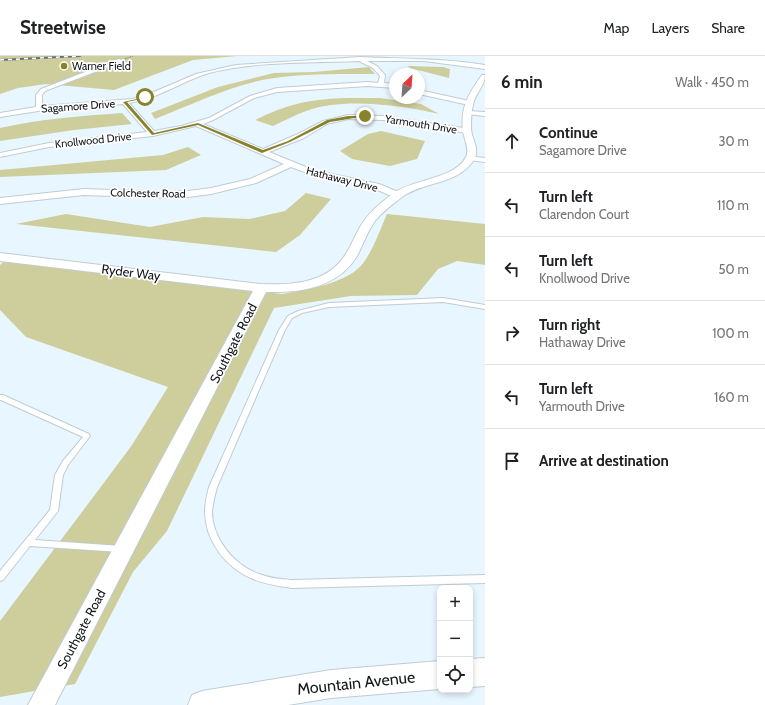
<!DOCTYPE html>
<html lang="en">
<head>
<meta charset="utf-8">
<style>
	body { margin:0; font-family:Cabin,sans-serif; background:#f6f6f6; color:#202124 }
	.controls { position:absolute; right:12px; bottom:12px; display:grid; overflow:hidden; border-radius:8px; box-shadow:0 2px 6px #0003 }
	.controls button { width:36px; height:36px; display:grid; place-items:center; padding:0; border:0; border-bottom:1px solid #e0e0e0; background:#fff; color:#202124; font:20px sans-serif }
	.compass { position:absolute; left:389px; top:12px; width:36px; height:36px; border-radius:50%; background:#fff; box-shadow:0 2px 6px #0003; rotate:25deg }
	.stop { position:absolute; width:12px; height:12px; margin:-9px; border:3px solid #88832b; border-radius:50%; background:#fff }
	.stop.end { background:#88832b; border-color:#fff; box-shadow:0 1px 4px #0008 }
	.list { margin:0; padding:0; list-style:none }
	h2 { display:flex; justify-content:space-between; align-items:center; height:52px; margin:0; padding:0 16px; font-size:17px }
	h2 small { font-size:13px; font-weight:400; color:#757577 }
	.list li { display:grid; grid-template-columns:26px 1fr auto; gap:12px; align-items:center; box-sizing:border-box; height:64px; padding:0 16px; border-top:1px solid #e0e0e0 }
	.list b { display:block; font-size:15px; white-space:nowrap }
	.list p { margin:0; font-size:13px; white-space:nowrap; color:#757577 }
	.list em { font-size:13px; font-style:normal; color:#757577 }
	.icon { flex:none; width:22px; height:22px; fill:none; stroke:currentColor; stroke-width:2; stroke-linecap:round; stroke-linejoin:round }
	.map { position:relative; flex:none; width:485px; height:649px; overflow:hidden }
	header { display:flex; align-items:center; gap:24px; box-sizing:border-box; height:56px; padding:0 20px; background:#fff; border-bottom:1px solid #e0e0e0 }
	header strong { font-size:19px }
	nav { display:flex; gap:22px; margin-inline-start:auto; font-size:14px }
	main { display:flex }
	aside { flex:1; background:#fff }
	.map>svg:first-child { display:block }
	.green { fill:#cecd9c }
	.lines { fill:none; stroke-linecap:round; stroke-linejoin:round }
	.service-casing { stroke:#bfccd4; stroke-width:2 }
	.minor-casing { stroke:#bfccd4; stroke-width:2 }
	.tertiary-casing { stroke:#bfccd4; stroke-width:2 }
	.secondary-casing { stroke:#bfccd4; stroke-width:2 }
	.path { stroke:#7a848a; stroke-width:1; stroke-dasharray:1.5 1; stroke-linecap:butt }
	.service { fill:#fff; fill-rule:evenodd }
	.minor { fill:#fff; fill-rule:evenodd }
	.tertiary { fill:#fff; fill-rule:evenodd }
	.secondary { fill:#fff; fill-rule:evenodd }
	.rail-casing { stroke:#676f75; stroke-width:2 }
	.rail { stroke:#fff; stroke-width:1.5; stroke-dasharray:4; stroke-linecap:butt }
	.route { fill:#88832b }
	.poi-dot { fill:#88832b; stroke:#fff; stroke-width:1.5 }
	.labels { text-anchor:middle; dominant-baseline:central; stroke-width:3.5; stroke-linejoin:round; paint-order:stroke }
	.far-poi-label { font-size:11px; fill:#13181b; stroke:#fff; text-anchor:start }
	.far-street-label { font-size:11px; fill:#13181b; stroke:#fff }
	.street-label { font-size:13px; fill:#13181b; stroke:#fff }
	.near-street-label { font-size:16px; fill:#13181b; stroke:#fff }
</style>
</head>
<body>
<header>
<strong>Streetwise</strong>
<nav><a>Map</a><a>Layers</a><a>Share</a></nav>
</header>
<main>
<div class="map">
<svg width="485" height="649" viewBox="0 0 485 649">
	<rect width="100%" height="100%" fill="#e8f6ff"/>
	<path class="green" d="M0,0H237L193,4L114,34L46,28L18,32L0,38Z
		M408,10L443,11L450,13L449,22L410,12Z
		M369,11L375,18C338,18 298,17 262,24C225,32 190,49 155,63L151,57L218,31L274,17L314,16Z
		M343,42H380L421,48L439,58C402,49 342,41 306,55C295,59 284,65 273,70L255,64C288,48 307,44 343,42Z
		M122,57L132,68L74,74L0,85V72C40,63 81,60 122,57Z
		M381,75L425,85L417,103L390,110L352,103L340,95L368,78Z
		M188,91L201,99L166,114L0,121V114L163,99Z
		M306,137L331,143L300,179L276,196L16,168L66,158L150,171L203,161L249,163L285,155Z
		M387,158L485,168V209L457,205L438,213L417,239L351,240L274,252L167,475L133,516L75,628L0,641V565L100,432L132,389L168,331L26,281L0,254V209L7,203L282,238C305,234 350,227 364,206C374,192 380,174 387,158Z"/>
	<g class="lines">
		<g class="service-casing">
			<path id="service" d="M443,242L485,249V253L443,246L329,251L302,257L292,262L285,274L217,431C215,439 213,447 212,455C212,483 234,509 259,518C269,522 281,523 292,524L485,519V527L292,532C279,530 265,528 253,523C226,512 205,485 205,455C205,447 207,439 209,431L279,274L288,260L298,255L329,247Z
				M0,339H3L89,378L90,380L68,409L63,419L58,455L35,484L121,490L124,491L125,493L124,495L121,496L30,490L3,524L0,525V515L50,454L55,419L63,405L83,381L1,344H0Z"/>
		</g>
		<g class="minor-casing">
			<path id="minor" d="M360,1C403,3 442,2 485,9V13L424,5H367L377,10L385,19L384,27L395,28V32L367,30L277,36L254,42L213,64L203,68L263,93L298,78L323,65L348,59L383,60L470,73V77H467L383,64L348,63L327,68L304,82L269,96L313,114L379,128L401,137L402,139L401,141C392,143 381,134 372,132C345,125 317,122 291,111L256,127L211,138L188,141L168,142L84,139L0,148V142L84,133L168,136L188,135L211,132L250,123L284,108L196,70L153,80L49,91L0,101V97L49,87L147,76L123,48L51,53L0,61V57L36,51V39L41,33L119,3L121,4V6L45,35L42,39V50L132,43L149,38L196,18L236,9ZM359,5L373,12L380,20L378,27L367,26L277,32L250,40L209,62L181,70L154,75L129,47C158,43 182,25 209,17C256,5 311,7 359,5Z
				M419,34L469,45L472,47L469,49L419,38Z
				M468,55L485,56V60L466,58V56Z
				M468,100L485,102V106L468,104Z"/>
		</g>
		<g class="tertiary-casing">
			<path id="tertiary" d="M482,19H485C485,30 475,37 473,49C471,56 471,65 471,73C472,84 481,95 473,105C457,129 424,125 402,141C393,148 382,156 375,165C367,176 363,189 357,200C338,232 299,237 266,236L55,649H28L253,235L0,205V197L261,228C288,229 321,228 340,206C349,196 353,183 360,171C368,157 381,146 394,137C413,123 455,123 466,101C470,93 464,83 463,75C460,51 469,37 482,19Z"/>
		</g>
		<g class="secondary-casing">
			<path id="secondary" d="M485,602V630L470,631V603Z
				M440,605V633L331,642L288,649H188L192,639L202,635L331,614Z"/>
		</g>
		<path class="path" d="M125,3L133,0"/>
		<use href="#service" class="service"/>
		<use href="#minor" class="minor"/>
		<use href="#tertiary" class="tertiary"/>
		<use href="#secondary" class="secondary"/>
		<g class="rail-casing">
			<path id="rail" d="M0,4L80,0"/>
		</g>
		<use href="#rail" class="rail"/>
	</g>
	<path class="route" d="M146,41V42L127,46L154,77L198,67L263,94L288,85L327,64L348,60H367L330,66L290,86L262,97L198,69L152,79L123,46Z"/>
	<circle class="poi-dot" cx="64" cy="10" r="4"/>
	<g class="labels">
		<g class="far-poi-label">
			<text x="72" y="10">Warner Field</text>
		</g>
		<g class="far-street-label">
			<text transform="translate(78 50) rotate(-4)">Sagamore Drive</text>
			<text transform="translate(421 68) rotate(9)">Yarmouth Drive</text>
			<text transform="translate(93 84) rotate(-6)">Knollwood Drive</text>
			<text transform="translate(342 123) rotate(14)">Hathaway Drive</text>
			<text transform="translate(148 137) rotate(1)">Colchester Road</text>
		</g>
		<g class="street-label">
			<text transform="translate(131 216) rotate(7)">Ryder Way</text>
			<text transform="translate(233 287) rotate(-63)">Southgate Road</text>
			<text transform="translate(81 573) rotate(-62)">Southgate Road</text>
		</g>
		<g class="near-street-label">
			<text transform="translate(356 627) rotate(-6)">Mountain Avenue</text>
		</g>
	</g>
</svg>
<div class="controls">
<button>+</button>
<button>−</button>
<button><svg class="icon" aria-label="locate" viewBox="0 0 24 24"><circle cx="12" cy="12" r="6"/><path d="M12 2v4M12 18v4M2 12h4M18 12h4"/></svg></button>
</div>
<svg class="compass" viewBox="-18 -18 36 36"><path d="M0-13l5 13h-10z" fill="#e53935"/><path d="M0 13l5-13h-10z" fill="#757577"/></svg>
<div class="stop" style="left:145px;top:41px"></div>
<div class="stop end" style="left:365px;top:60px"></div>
</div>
<aside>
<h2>6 min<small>Walk · 450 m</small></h2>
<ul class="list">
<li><svg class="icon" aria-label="ahead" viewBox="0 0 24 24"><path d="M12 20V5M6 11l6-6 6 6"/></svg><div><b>Continue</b><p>Sagamore Drive</p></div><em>30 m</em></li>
<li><svg class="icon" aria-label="left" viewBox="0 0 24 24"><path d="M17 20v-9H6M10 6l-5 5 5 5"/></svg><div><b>Turn left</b><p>Clarendon Court</p></div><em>110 m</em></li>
<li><svg class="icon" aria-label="left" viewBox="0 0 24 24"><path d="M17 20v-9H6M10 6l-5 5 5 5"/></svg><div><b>Turn left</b><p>Knollwood Drive</p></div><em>50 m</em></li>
<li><svg class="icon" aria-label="right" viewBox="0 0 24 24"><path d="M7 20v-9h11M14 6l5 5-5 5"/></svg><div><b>Turn right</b><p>Hathaway Drive</p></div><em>100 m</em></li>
<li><svg class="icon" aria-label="left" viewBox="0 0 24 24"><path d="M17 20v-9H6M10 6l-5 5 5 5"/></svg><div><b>Turn left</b><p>Yarmouth Drive</p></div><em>160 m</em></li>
<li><svg class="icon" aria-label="arrive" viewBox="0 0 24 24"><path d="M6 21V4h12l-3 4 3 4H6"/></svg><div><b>Arrive at destination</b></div></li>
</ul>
</aside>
</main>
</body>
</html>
